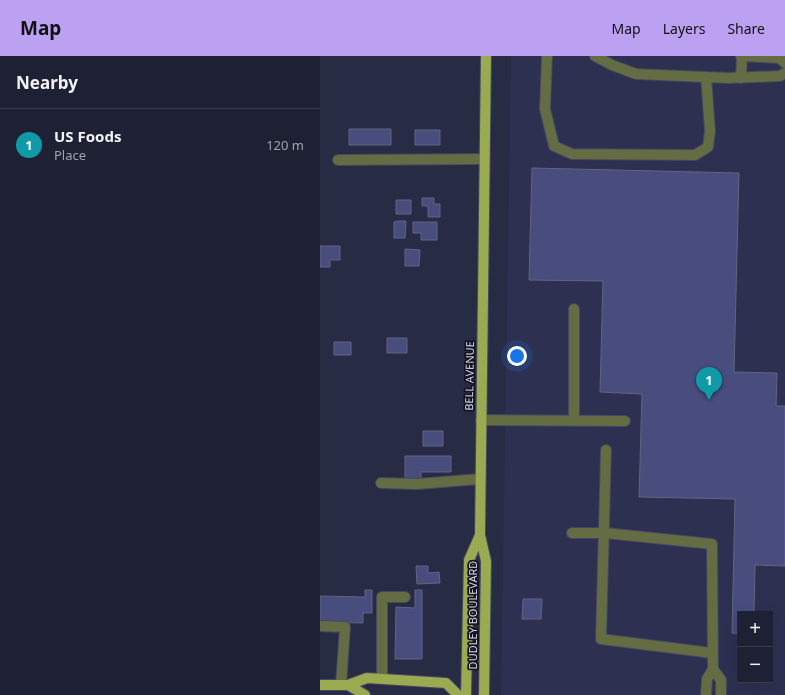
<!DOCTYPE html>
<html lang="en">
<head>
<meta charset="utf-8">
<style>
	body { margin:0; font-family:"Noto Sans",sans-serif; background:#26283b; color:#f1f3f6 }
	.controls { position:absolute; right:12px; bottom:12px; display:grid; overflow:hidden; border-radius:0px; box-shadow:0 4px 16px #0002 }
	.controls button { width:36px; height:36px; display:grid; place-items:center; padding:0; border:0; border-bottom:1px solid #3c3e4e; background:#1e2033; color:#f1f3f6; font:20px sans-serif }
	.you { position:absolute; left:197px; top:300px; width:14px; height:14px; margin:-10px; border:3px solid #fff; border-radius:50%; background:#1a73e8; box-shadow:0 0 0 6px #1a73e833 }
	.badge { display:grid; place-items:center; width:26px; height:26px; border-radius:50%; background:#bca0f2; color:#fff; font-size:13px; font-weight:700 }
	.pin { position:absolute; translate:-50% -33px; filter:drop-shadow(0 1px 2px #0008) }
	.pin::after { content:''; position:absolute; top:21px; width:14px; height:12px; background:inherit; clip-path:polygon(0 0,100% 0,50% 100%) }
	.list { margin:0; padding:0; list-style:none }
	h2 { display:flex; justify-content:space-between; align-items:center; height:52px; margin:0; padding:0 16px; font-size:17px }
	h2 small { font-size:13px; font-weight:400; color:#a1a3ac }
	.list li { display:grid; grid-template-columns:26px 1fr auto; gap:12px; align-items:center; box-sizing:border-box; height:72px; padding:0 16px; border-top:1px solid #3c3e4e }
	.list b { display:block; font-size:15px; white-space:nowrap }
	.list p { margin:0; font-size:13px; white-space:nowrap; color:#a1a3ac }
	.list em { font-size:13px; font-style:normal; color:#a1a3ac }
	.map { position:relative; flex:none; width:465px; height:639px; overflow:hidden }
	header { display:flex; align-items:center; gap:24px; box-sizing:border-box; height:56px; padding:0 20px; background:#bca0f2; color:#111 }
	header strong { font-size:19px }
	nav { display:flex; gap:22px; margin-inline-start:auto; font-size:14px }
	main { display:flex }
	aside { flex:1; background:#1e2033 }
	.map>svg:first-child { display:block }
	.built { fill:#2d3050; fill-rule:evenodd }
	.building { fill:#494d7d; stroke:#616582 }
	.lines { fill:none; stroke-linecap:round; stroke-linejoin:round }
	.minor-casing { stroke:#44475f; stroke-width:12 }
	.major-casing { stroke:#44475f; stroke-width:12 }
	.minor { stroke:#636c43; stroke-width:10 }
	.major { stroke:#99aa50; stroke-width:10 }
	.labels { text-anchor:middle; dominant-baseline:central; stroke-width:3.5; stroke-linejoin:round; paint-order:stroke }
	.street-label { font-size:11px; fill:#d6d9ea; stroke:#131420 }
</style>
</head>
<body>
<header>
<strong>Map</strong>
<nav><a>Map</a><a>Layers</a><a>Share</a></nav>
</header>
<main>
<aside>
<h2>Nearby<small></small></h2>
<ul class="list">
<li><span class="badge" style="background:#0f9aa8">1</span><div><b>US Foods</b><p>Place</p></div><em>120 m</em></li>
</ul>
</aside>
<div class="map">
<svg width="465" height="639" viewBox="0 0 465 639">
	<rect width="100%" height="100%" fill="#282b44"/>
	<path class="built" d="M191,0H465V639H181ZM420,558H450V624H420Z"/>
	<path class="building" d="M29,73H71V89H29Z
		M95,74H120V89H95Z
		M212,112L419,117L414,316L457,317L456,350H465V510L435,509L434,558H420V578L412,577L415,443L319,441L322,338L280,336L283,225L209,224Z
		M102,142H114V148H120V161H108V150H102Z
		M76,144H91V158H76Z
		M78,165H86L85,182H74V166Z
		M93,166H117V184H101V177H93Z
		M0,190H20V204H10V211H0Z
		M85,193L100,194L99,210H85Z
		M67,282H87V297H67Z
		M14,286H31V299H14Z
		M103,375H123V390H103Z
		M85,400H131V416H101V425H85Z
		M96,510H108V517L119,516L120,527L97,528Z
		M45,534H52V557H43V567L0,566V540L45,541Z
		M95,534H102V603H75L76,551L95,552Z
		M203,543H222L221,563H202Z"/>
	<g class="lines">
		<g class="minor-casing">
			<path id="minor" d="M227,0L225,53L234,90L252,98L375,99L388,91L390,75L386,21
				M275,0L292,9L316,18L409,22L460,20L465,17
				M421,0L459,2L465,7
				M421,22L422,1
				M18,104L164,103
				M161,364L305,365
				M254,364V253
				M286,394L281,583L392,597
				M61,427L97,428L160,423
				M252,477H285L392,488L393,613L401,624V639
				M0,570L25,571L21,629
				M62,623V541H85
				M386,639L387,623L393,613"/>
		</g>
		<g class="major-casing">
			<path id="major" d="M160,479L166,505L164,639
				M0,629H28L47,622L126,627L138,639
				M28,629L45,639
				M146,639L149,504L160,479L166,0"/>
		</g>
		<use href="#minor" class="minor"/>
		<use href="#major" class="major"/>
	</g>
	<g class="labels">
		<g class="street-label">
			<text transform="translate(149 320) rotate(-89)">BELL AVENUE</text>
			<text transform="translate(152 559) rotate(-90)">DUDLEY BOULEVARD</text>
		</g>
	</g>
</svg>
<div class="controls">
<button>+</button>
<button>−</button>
</div>
<div class="you"></div>
<div class="pin badge" style="left:389px;top:344px;background:#0f9aa8">1</div>
</div>
</main>
</body>
</html>
